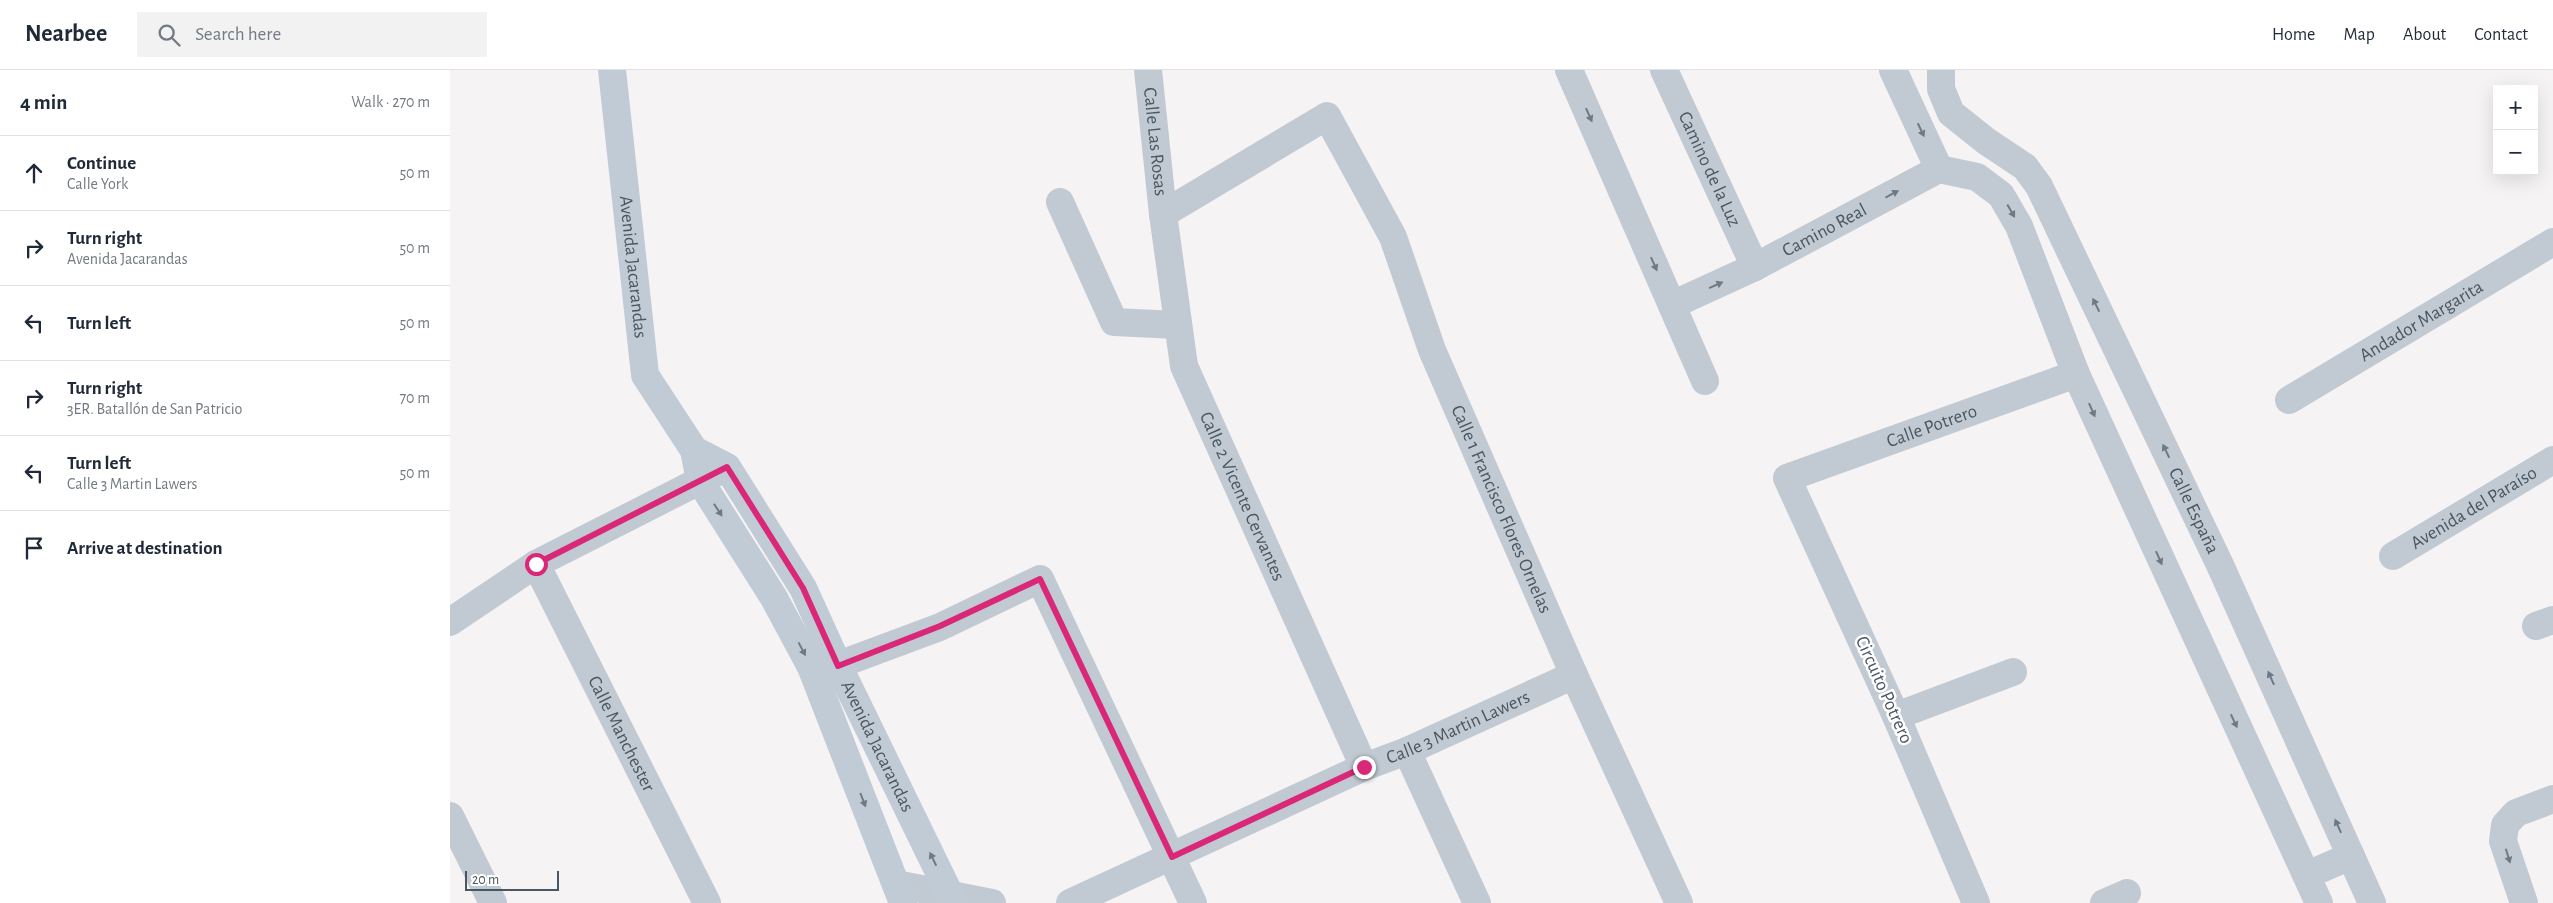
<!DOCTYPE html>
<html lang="en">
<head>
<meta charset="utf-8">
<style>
	body { margin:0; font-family:"Alegreya Sans",sans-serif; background:#f2f2f3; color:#1f2937 }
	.controls { position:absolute; right:15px; top:15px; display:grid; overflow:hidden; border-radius:0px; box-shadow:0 5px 20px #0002 }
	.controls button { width:45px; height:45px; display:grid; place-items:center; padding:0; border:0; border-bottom:1px solid #e0e1e3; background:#fff; color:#1f2937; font:25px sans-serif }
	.scale { position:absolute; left:15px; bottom:12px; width:94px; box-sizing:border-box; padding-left:5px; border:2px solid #4a5661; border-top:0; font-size:14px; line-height:18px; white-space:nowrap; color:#4a5661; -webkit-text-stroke:4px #fff; paint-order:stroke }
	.stop { position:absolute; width:15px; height:15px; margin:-11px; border:4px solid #db2777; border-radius:50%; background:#fff }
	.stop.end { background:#db2777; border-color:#fff; box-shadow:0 1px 5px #0008 }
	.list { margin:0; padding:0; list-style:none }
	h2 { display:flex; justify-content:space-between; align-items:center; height:65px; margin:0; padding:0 20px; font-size:21px }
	h2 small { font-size:16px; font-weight:400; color:#747a83 }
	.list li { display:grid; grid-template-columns:32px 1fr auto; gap:15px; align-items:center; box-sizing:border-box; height:75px; padding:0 20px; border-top:1px solid #e0e1e3 }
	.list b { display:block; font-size:19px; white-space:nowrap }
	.list p { margin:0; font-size:16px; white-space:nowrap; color:#747a83 }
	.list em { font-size:16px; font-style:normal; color:#747a83 }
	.icon { flex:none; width:28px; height:28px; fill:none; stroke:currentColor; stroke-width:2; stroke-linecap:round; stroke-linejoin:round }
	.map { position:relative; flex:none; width:2103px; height:833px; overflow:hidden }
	header { display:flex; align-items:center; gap:30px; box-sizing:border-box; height:70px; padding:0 25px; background:#fff; border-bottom:1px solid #e0e1e3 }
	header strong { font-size:24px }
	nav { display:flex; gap:28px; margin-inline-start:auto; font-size:18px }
	.search { width:350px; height:45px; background:#f2f2f3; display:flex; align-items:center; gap:12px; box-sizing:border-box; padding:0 18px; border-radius:0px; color:#747a83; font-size:19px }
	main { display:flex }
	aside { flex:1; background:#fff }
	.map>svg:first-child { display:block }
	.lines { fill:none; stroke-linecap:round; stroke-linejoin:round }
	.street { stroke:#c1cad2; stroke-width:28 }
	.secondary { stroke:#c1cbd6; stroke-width:28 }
	.oneway { fill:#6e7983 }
	.oneway2 { fill:#6e7984 }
	.route { stroke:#db2777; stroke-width:6 }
	.labels { text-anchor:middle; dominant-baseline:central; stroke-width:5; stroke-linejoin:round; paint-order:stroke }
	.street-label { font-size:19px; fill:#4a5661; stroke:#fff }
</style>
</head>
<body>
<header>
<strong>Nearbee</strong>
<div class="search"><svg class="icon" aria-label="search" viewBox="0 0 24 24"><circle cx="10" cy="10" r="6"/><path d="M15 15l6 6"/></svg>Search here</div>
<nav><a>Home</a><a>Map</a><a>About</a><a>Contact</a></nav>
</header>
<main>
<aside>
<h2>4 min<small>Walk · 270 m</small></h2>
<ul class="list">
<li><svg class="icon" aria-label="ahead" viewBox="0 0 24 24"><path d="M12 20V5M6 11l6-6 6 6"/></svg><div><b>Continue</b><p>Calle York</p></div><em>50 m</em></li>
<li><svg class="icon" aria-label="right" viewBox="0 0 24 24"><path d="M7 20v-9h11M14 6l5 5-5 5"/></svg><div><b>Turn right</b><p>Avenida Jacarandas</p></div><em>50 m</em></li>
<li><svg class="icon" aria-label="left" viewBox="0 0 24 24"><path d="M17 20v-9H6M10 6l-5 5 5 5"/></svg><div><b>Turn left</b></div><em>50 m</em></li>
<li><svg class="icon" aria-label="right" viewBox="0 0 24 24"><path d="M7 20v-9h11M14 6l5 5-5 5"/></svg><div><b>Turn right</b><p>3ER. Batallón de San Patricio</p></div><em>70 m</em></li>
<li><svg class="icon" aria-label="left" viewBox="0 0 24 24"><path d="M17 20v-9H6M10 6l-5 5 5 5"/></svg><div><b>Turn left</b><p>Calle 3 Martin Lawers</p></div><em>50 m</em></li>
<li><svg class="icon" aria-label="arrive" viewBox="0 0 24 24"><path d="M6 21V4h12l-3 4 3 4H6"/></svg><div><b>Arrive at destination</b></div></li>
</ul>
</aside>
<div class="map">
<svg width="2103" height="833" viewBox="0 0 2103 833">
	<rect width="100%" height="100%" fill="#f5f3f3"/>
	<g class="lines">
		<g class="street">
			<path id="s1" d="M698,0L713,144L734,296L914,697"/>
			<path d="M1119,0L1255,311"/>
			<path id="s2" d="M1214,0L1305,197"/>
			<path d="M1443,0L1489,99"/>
			<path id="s3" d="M1491,0V19L1501,43L1536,71L1575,97L1589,116L1770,495L1922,833"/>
			<path d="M610,132L664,252L727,255"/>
			<path id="s4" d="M713,144L877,46L943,167L982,280L1124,605L1229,833"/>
			<path id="s5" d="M1222,235L1305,197L1489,99L1527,107L1551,125L1569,156L1626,304L1869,833"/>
			<path id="s6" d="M1839,330L2103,172"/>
			<path id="s7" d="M1943,486L2103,390"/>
			<path id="s8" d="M86,494L257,833"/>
			<path d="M0,552L86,494L271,400"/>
			<path d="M2086,556L2103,550"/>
			<path d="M388,595L490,557L590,509L743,833"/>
			<path d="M1446,646L1563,602"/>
			<path d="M957,681L1027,833"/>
			<path d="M0,746L43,833"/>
			<path d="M1857,805L1901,786"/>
			<path d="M446,814L542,833"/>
			<path id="s9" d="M620,833L914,697L957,681L1124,605"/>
			<path id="s10" d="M1526,833L1446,646L1337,408L1626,304"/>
			<path d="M1654,833L1677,823"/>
			<path d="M2074,833L2053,771L2055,755L2066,743L2103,729"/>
		</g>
		<g class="secondary">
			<path id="s11" d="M162,0L195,305L244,380L250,411L324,528L361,597L453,833"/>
			<path id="s12" d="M244,380L277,397L353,518L388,595L504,833"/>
		</g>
	</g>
	<defs><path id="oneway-solid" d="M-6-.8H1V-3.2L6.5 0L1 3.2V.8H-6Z" transform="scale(1.25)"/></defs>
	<g class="oneway">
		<use href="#oneway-solid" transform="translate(1139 45) rotate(66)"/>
		<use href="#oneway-solid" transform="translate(1471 60) rotate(65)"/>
		<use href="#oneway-solid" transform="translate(1442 124) rotate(-28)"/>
		<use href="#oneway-solid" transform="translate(1561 141) rotate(60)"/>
		<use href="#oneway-solid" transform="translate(1204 194) rotate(66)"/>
		<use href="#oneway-solid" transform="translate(1266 215) rotate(-24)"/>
		<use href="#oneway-solid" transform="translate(1646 235) rotate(-116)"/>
		<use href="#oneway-solid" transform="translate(1642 340) rotate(66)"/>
		<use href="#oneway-solid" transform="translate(1716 381) rotate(-116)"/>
		<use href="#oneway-solid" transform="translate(1709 488) rotate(66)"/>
		<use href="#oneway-solid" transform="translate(1821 608) rotate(-114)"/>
		<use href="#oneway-solid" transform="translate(1784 651) rotate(65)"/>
		<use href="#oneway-solid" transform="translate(1888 756) rotate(-114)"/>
		<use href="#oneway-solid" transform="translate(2058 786) rotate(73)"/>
	</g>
	<g class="oneway2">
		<use href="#oneway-solid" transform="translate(268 440) rotate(57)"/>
		<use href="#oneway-solid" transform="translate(352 579) rotate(62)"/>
		<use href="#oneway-solid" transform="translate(413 730) rotate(69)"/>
		<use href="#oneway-solid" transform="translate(483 789) rotate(-116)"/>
	</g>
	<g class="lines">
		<path class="route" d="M86,494L277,397L353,518L388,596L490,556L590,509L722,787L914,697"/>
	</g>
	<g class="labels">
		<g class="street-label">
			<text stroke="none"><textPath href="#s1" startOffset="72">Calle Las Rosas</textPath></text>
			<text stroke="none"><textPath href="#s2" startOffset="109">Camino de la Luz</textPath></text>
			<text stroke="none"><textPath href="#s5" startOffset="170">Camino Real</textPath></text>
			<text stroke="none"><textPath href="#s11" startOffset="198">Avenida Jacarandas</textPath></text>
			<text stroke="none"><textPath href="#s6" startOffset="154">Andador Margarita</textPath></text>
			<text stroke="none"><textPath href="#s10" startOffset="619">Calle Potrero</textPath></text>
			<text stroke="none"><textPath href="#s1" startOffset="441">Calle 2 Vicente Cervantes</textPath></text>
			<text stroke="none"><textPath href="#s7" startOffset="94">Avenida del Paraíso</textPath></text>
			<text stroke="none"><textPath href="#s4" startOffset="622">Calle 1 Francisco Flores Ornelas</textPath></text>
			<text stroke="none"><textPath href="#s3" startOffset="520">Calle España</textPath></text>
			<text transform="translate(1434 620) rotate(66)">Circuito Potrero</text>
			<text stroke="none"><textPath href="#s9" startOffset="426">Calle 3 Martin Lawers</textPath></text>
			<text stroke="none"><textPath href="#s8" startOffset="190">Calle Manchester</textPath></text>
			<text stroke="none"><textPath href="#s12" startOffset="355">Avenida Jacarandas</textPath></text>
		</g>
	</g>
</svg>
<div class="controls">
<button>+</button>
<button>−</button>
</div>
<div class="scale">20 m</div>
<div class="stop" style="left:86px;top:494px"></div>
<div class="stop end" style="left:914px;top:697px"></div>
</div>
</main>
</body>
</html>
